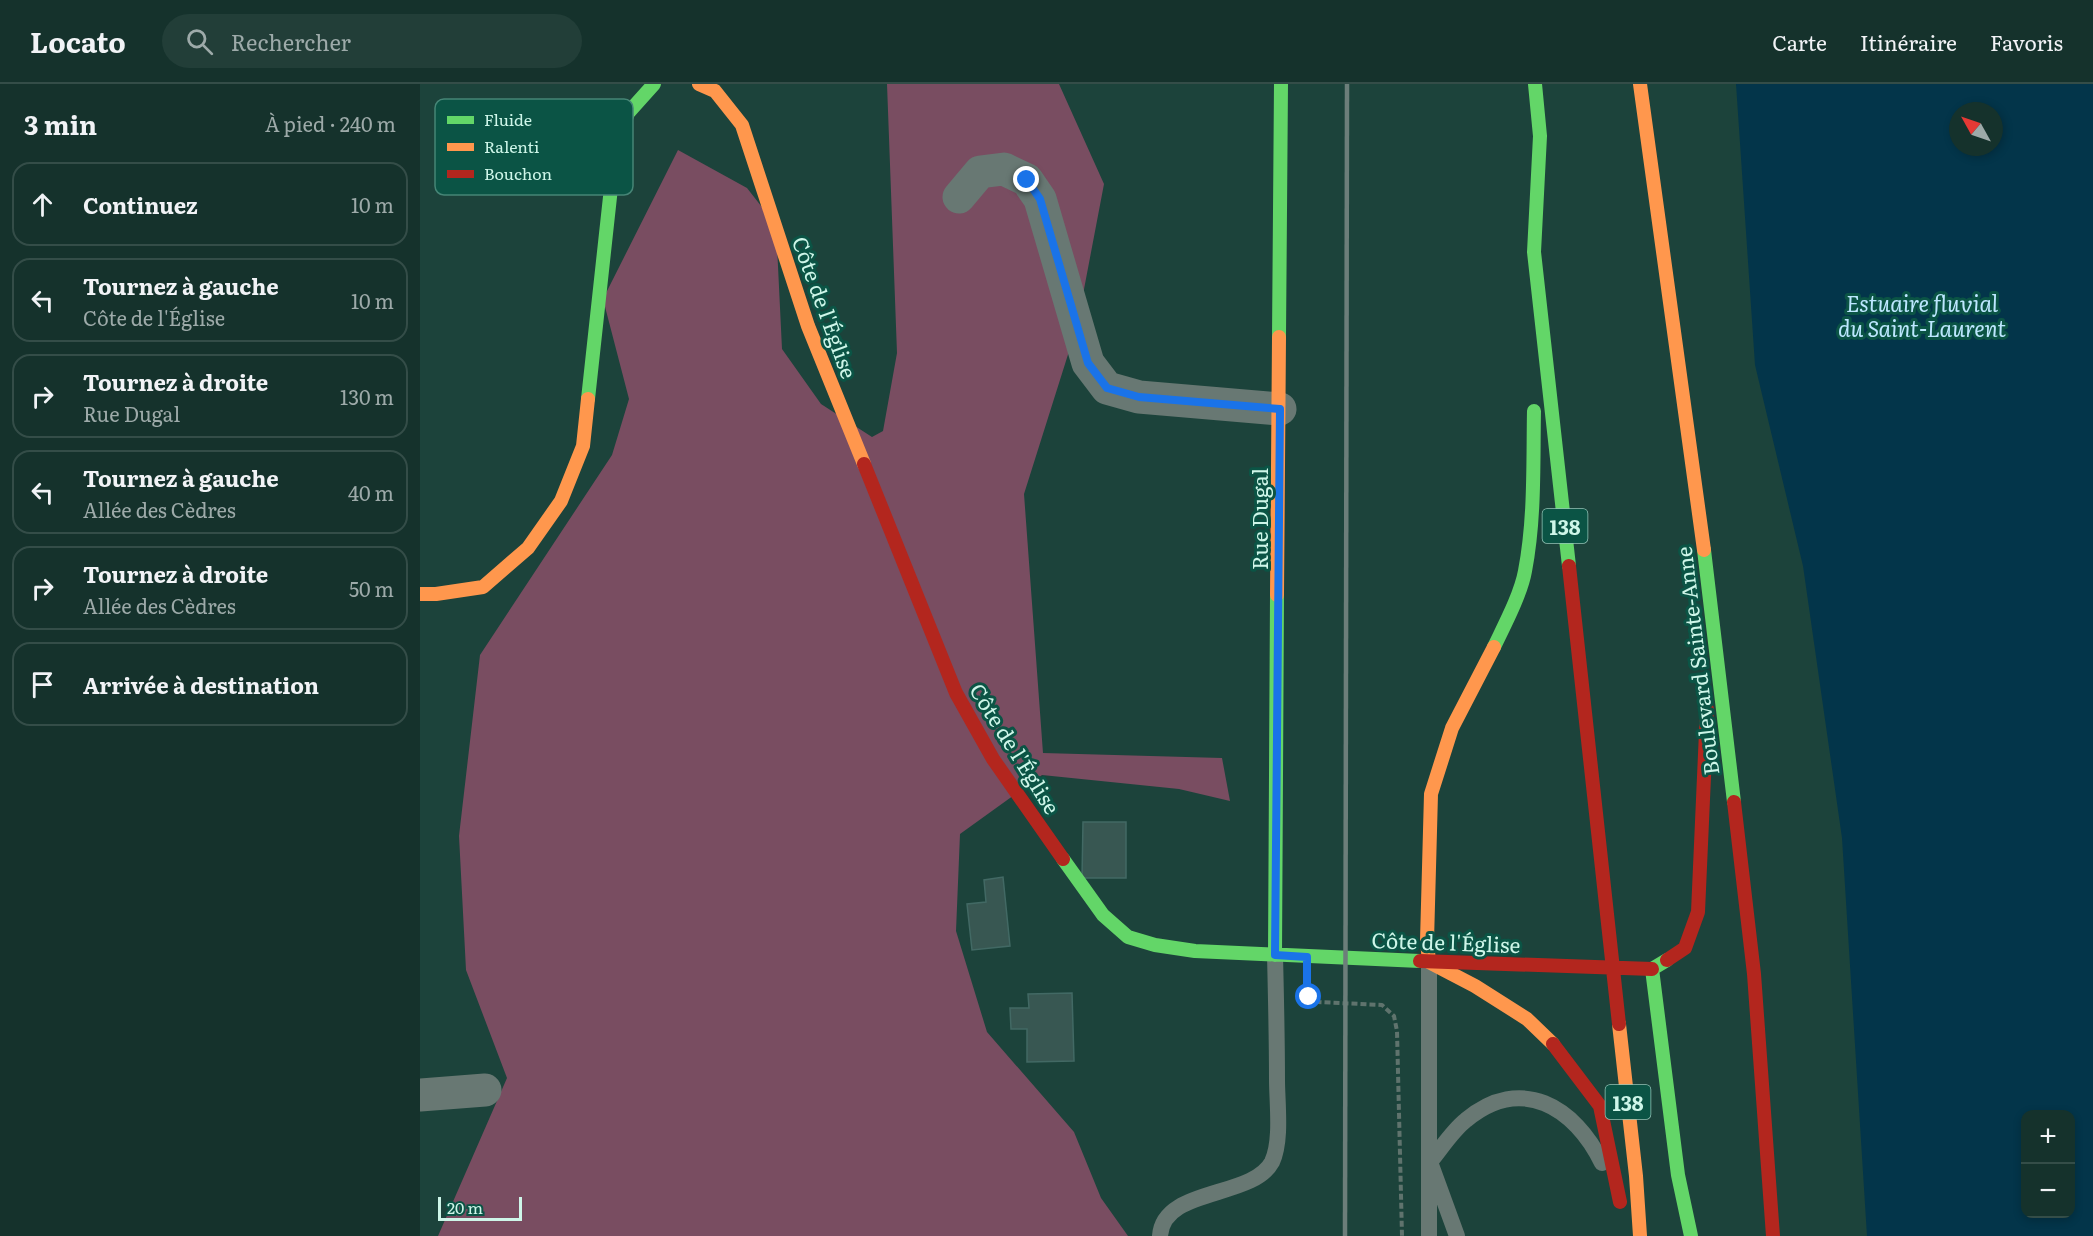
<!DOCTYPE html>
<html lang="fr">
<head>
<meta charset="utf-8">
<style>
	body { margin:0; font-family:Literata,serif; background:#223e38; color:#f1f3f6 }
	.controls { position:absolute; right:18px; bottom:18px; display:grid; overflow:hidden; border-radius:12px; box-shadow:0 3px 9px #0003 }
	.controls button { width:54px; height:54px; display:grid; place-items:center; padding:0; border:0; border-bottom:2px solid #344d48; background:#15322c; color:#f1f3f6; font:30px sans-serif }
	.compass { position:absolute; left:1529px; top:18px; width:54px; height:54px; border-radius:50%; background:#15322c; box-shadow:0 3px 9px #0003; rotate:310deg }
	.scale { position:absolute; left:18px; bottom:15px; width:84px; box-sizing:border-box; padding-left:6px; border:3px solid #cef6e9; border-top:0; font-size:16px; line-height:21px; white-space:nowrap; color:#cef6e9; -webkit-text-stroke:4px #0b5445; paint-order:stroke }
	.stop { position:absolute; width:18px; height:18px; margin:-14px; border:4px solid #1a73e8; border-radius:50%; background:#fff }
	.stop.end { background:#1a73e8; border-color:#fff; box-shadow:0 2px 6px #0008 }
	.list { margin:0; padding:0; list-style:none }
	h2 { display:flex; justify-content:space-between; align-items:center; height:78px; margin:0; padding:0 24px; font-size:26px }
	h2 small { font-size:20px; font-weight:400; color:#9daaa9 }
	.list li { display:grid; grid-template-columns:39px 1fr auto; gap:18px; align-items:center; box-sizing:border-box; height:84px; margin:0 12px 12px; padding:0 12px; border:2px solid #344d48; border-radius:18px }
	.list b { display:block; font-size:22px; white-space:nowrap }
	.list p { margin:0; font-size:20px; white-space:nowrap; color:#9daaa9 }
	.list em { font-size:20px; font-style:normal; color:#9daaa9 }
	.icon { flex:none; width:33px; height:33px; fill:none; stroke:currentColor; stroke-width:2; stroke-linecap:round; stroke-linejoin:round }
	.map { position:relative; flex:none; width:1673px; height:1152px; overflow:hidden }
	header { display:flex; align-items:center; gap:36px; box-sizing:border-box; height:84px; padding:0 30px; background:#15322c; border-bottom:2px solid #344d48 }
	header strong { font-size:28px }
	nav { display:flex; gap:33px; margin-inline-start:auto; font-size:21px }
	.search { width:420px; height:54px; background:#223e38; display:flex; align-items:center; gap:15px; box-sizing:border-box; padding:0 21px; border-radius:33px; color:#9daaa9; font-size:22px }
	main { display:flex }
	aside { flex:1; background:#15322c }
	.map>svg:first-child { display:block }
	.green { fill:#794d61 }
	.water { fill:#03354a; fill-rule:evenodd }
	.building { fill:#385752; stroke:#426964; stroke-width:1.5 }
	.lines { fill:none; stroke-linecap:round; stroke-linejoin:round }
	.path { stroke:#5f736d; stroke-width:4; stroke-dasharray:6 3; stroke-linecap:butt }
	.lane { stroke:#687873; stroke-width:16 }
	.street { stroke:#687873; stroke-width:33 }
	.fast { stroke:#63d668; stroke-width:14 }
	.slow { stroke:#ff974d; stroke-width:14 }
	.jam { stroke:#b3261e; stroke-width:14 }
	.rail { stroke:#6c7e7a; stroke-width:4.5 }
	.route { stroke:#1a73e8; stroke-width:8 }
	.labels { text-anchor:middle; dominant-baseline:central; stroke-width:6; stroke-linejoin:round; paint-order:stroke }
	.shield { fill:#0b5445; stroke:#94c5b8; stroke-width:1.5 }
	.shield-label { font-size:20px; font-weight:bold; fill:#cef6e9 }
	.street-label { font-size:21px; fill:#cef6e9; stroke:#0b5445 }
	.water-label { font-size:22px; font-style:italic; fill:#bde7ff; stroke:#0b5445 }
	.key { fill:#0b5445; stroke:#468576; stroke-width:1.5 }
	.key-label { font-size:16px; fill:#cef6e9 }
</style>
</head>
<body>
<header>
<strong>Locato</strong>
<div class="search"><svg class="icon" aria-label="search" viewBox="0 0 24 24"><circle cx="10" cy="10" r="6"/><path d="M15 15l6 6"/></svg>Rechercher</div>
<nav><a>Carte</a><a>Itinéraire</a><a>Favoris</a></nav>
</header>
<main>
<aside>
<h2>3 min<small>À pied · 240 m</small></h2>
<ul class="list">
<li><svg class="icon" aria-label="ahead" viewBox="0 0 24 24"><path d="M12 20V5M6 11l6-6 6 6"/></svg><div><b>Continuez</b></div><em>10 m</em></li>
<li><svg class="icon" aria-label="left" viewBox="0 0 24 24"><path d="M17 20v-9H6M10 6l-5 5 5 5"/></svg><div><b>Tournez à gauche</b><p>Côte de l'Église</p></div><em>10 m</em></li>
<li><svg class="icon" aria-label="right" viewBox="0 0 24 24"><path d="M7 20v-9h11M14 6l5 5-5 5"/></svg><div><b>Tournez à droite</b><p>Rue Dugal</p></div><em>130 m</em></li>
<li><svg class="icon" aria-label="left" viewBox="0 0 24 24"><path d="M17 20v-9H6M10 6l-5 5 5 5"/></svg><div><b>Tournez à gauche</b><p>Allée des Cèdres</p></div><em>40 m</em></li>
<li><svg class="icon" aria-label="right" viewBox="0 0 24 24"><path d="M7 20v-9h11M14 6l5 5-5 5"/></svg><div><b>Tournez à droite</b><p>Allée des Cèdres</p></div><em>50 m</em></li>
<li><svg class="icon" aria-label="arrive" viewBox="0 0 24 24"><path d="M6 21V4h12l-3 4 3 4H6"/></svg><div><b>Arrivée à destination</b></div></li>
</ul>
</aside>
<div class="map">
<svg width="1673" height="1152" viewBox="0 0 1673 1152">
	<rect width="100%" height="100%" fill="#1c433b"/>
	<path class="green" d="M467,0H639L684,100L657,242L604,410L623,669L802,674L810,717L759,705L622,691L540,750L536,847L567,948L654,1048L681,1114L708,1152H18L87,994L46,886L39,752L60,571L192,371L209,315L183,215L258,66L327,104L356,141L362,265L401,320L452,353L463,347L477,269Z"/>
	<path class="water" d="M1316,0H1673V1152H1447L1422,754L1383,482L1335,281ZM1538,27H1574V63H1538ZM1606,1030H1650V1130H1606Z"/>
	<path class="building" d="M663,738H706V794H662Z
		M583,793L590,862L552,866L547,820L566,818L564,796Z
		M652,909L654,977L607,978V945H591L590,924H609L608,910Z"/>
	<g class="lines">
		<path class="path" d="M887,903L889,913L898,918L962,921L974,932L977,947L982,1152"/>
		<path class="lane" d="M740,1152C743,1103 832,1115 852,1078C862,1057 857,1019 857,996C857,954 856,913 855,871
			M1009,1152V878
			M1037,1152L1010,1078C1021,1065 1032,1047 1046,1036C1101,990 1155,1023 1182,1079"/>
		<path class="street" d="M539,113L560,88L584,85L607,96L620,115L668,279L687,304L719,313L860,325
			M0,1011L65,1006"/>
		<path class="fast" d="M1115,0L1120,52L1114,168L1149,482
			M859,253L861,0
			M168,315L195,67L208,29L234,0
			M1284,466L1314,718
			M1074,563C1084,542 1101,510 1105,487C1115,435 1113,380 1114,327
			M643,775L683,831L708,853L735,861L775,867L1000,877
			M855,871L857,511
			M1247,876L1232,885L1258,1091L1271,1152"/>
		<path class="slow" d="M279,0L295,7L322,41L388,242L444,380
			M1220,0L1284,466
			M0,510H16L63,503L108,464L141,417L163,362L168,315
			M857,511L859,253
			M1074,563L1032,644L1011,710L1007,857L1009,878L1055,902L1107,935L1133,960
			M1199,940L1216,1092L1220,1152"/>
		<path class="jam" d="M444,380L536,609L573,675L643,775
			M1149,482L1199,940
			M1314,718L1334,890L1353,1152
			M1247,876L1265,864L1278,828L1287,625
			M1000,877L1232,885
			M1133,960L1180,1022L1200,1118"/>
		<path class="rail" d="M925,1152L927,0"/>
	</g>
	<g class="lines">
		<path class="route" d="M607,96L620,115L668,279L687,304L719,313L860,325L855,871L887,873V906L889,913"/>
	</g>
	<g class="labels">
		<g class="shield">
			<rect x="1122.5" y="425" width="45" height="34" rx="4.5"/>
			<rect x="1185.5" y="1001" width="45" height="34" rx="4.5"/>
		</g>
		<g class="shield-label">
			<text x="1145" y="442">138</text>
			<text x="1208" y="1018">138</text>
		</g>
		<g class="street-label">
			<text transform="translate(406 223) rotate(70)">Côte de l'Église</text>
			<text transform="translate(838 435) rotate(-90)">Rue Dugal</text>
			<text transform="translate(1276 577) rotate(-97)">Boulevard Sainte-Anne</text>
			<text transform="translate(596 664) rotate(58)">Côte de l'Église</text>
			<text transform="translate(1026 857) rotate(2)">Côte de l'Église</text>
		</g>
		<g class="water-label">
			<text x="1502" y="218">Estuaire fluvial<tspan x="1502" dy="25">du Saint-Laurent</tspan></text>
		</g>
	</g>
	<rect x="15" y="15" width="198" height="96" rx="9" class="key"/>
	<rect x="27" y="32" width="27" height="8" fill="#63d668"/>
	<rect x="27" y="59" width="27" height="8" fill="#ff974d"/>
	<rect x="27" y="86" width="27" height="8" fill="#b3261e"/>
	<g class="key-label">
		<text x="64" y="42">Fluide</text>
		<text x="64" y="69">Ralenti</text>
		<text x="64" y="96">Bouchon</text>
	</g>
</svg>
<div class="controls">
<button>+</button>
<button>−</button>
</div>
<svg class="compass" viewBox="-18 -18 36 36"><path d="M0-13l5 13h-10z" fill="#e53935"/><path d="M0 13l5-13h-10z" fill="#9daaa9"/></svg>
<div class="scale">20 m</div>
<div class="stop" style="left:889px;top:913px"></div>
<div class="stop end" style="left:607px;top:96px"></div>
</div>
</main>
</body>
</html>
